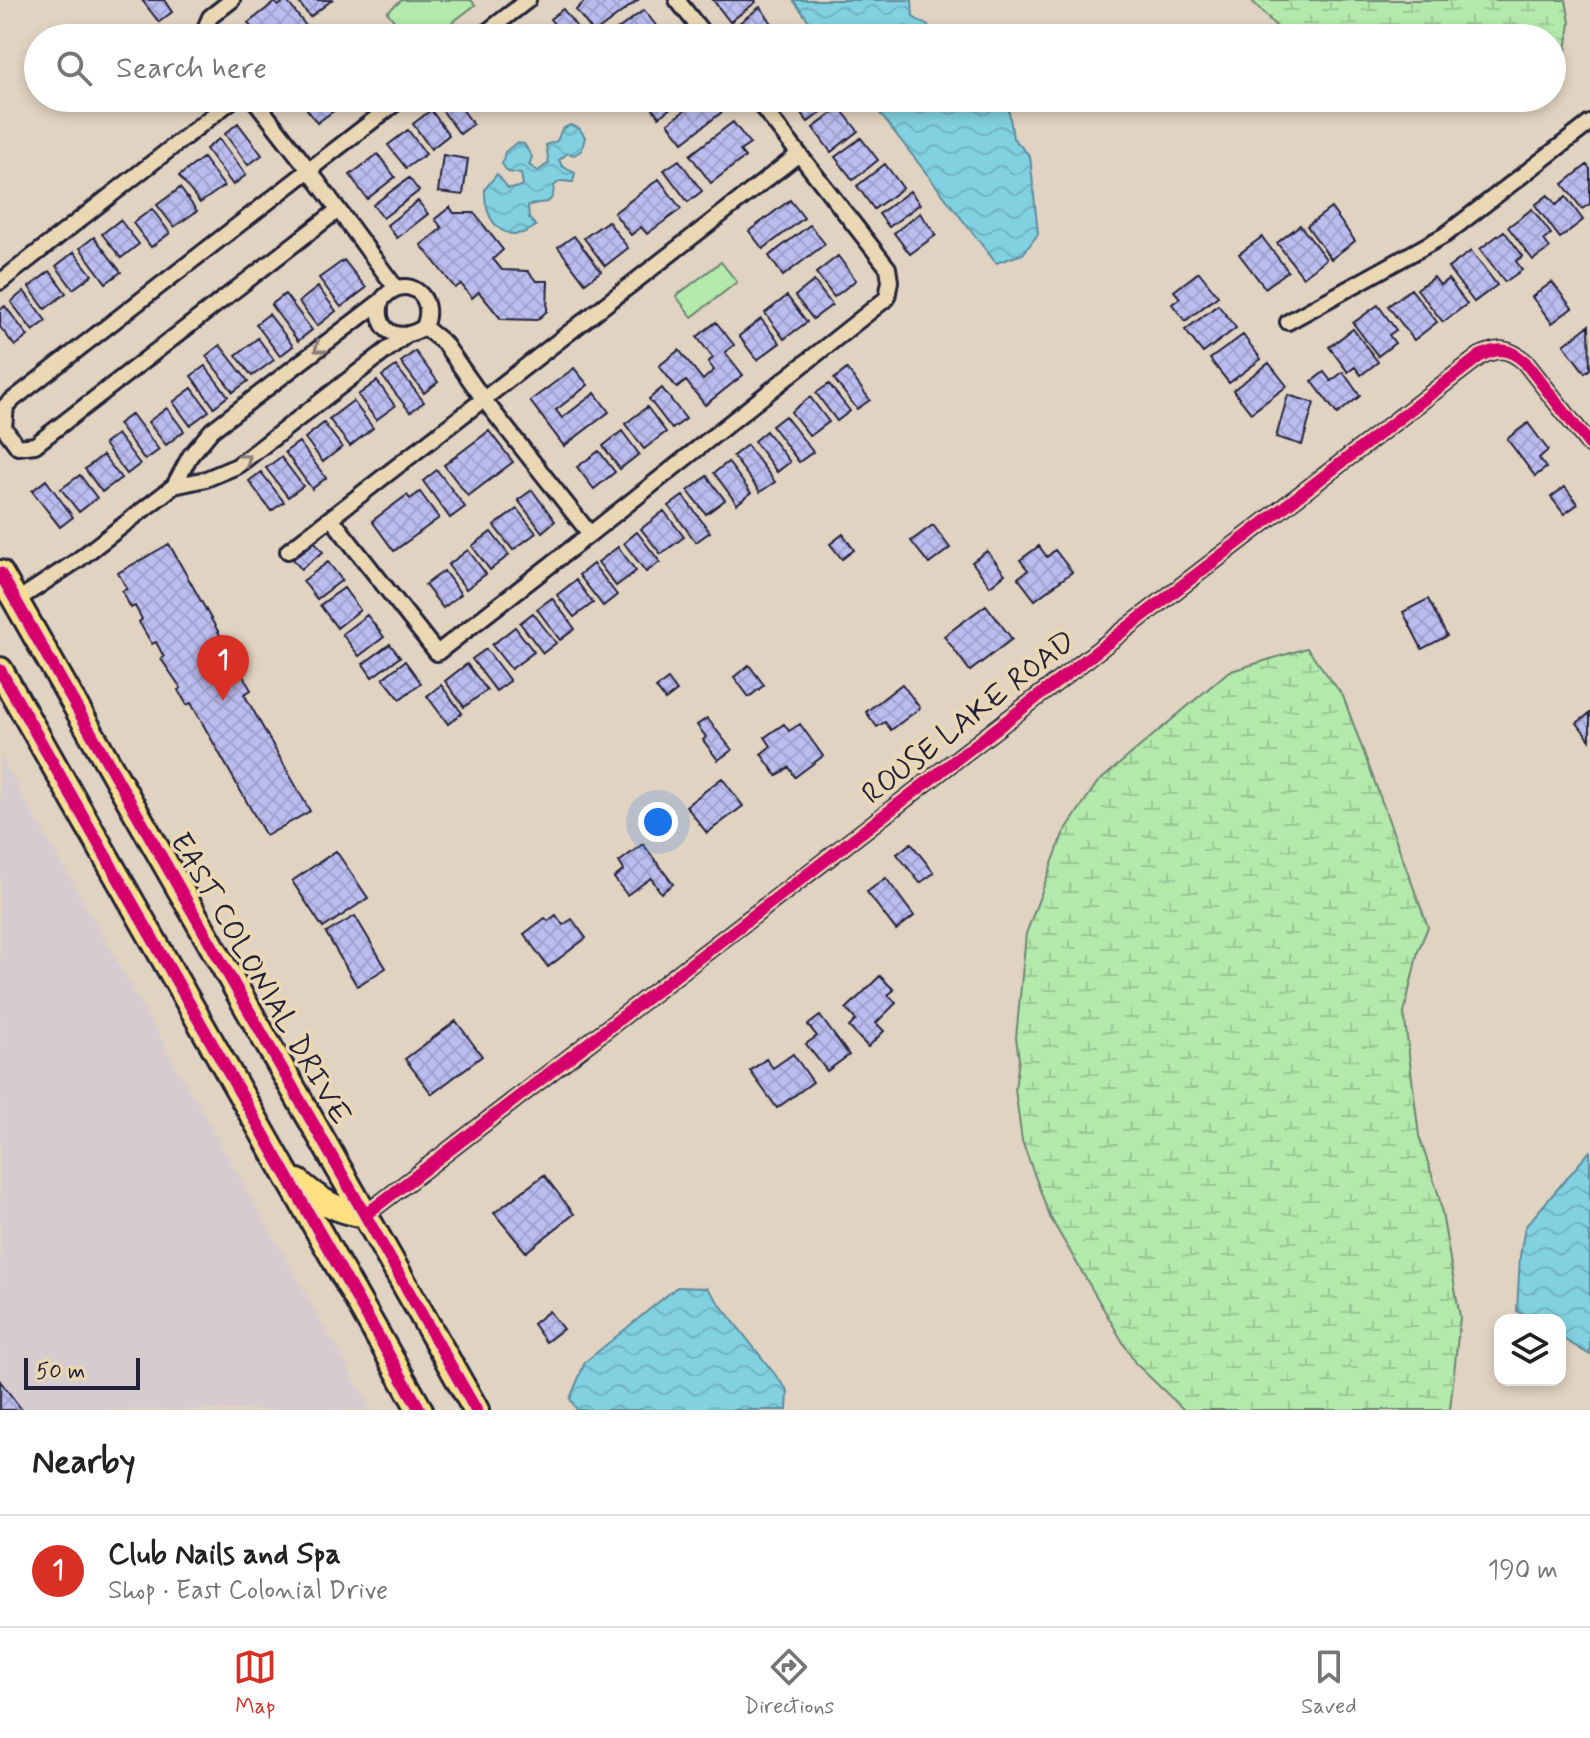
<!DOCTYPE html>
<html lang="en">
<head>
<meta charset="utf-8">
<style>
	body { margin:0; font-family:Mynerve,sans-serif; background:#f6f6f6; color:#222 }
	.controls { position:absolute; right:24px; bottom:24px; display:grid; overflow:hidden; border-radius:16px; box-shadow:0 4px 12px #0003 }
	.controls button { width:72px; height:72px; display:grid; place-items:center; padding:0; border:0; border-bottom:2px solid #e0e0e0; background:#fff; color:#222; font:40px sans-serif }
	.scale { position:absolute; left:24px; bottom:20px; width:116px; box-sizing:border-box; padding-left:8px; border:4px solid #22223b; border-top:0; font-size:22px; line-height:28px; white-space:nowrap; color:#22223b; -webkit-text-stroke:6px #ead8b5; paint-order:stroke }
	.you { position:absolute; left:658px; top:822px; width:28px; height:28px; margin:-20px; border:6px solid #fff; border-radius:50%; background:#1a73e8; box-shadow:0 0 0 12px #1a73e833 }
	.badge { display:grid; place-items:center; width:52px; height:52px; border-radius:50%; background:#d93025; color:#fff; font-size:26px; font-weight:700 }
	.pin { position:absolute; translate:-50% -66px; filter:drop-shadow(0 2px 4px #0008) }
	.pin::after { content:''; position:absolute; top:42px; width:28px; height:24px; background:inherit; clip-path:polygon(0 0,100% 0,50% 100%) }
	.list { margin:0; padding:0; list-style:none }
	h2 { display:flex; justify-content:space-between; align-items:center; height:104px; margin:0; padding:0 32px; font-size:34px }
	h2 small { font-size:26px; font-weight:400; color:#767676 }
	.list li { display:grid; grid-template-columns:52px 1fr auto; gap:24px; align-items:center; box-sizing:border-box; height:112px; padding:0 32px; border-top:2px solid #e0e0e0 }
	.list b { display:block; font-size:30px; white-space:nowrap }
	.list p { margin:0; font-size:26px; white-space:nowrap; color:#767676 }
	.list em { font-size:26px; font-style:normal; color:#767676 }
	.icon { flex:none; width:44px; height:44px; fill:none; stroke:currentColor; stroke-width:2; stroke-linecap:round; stroke-linejoin:round }
	.map { position:relative; flex:none; width:1590px; height:1410px; overflow:hidden }
	.search { position:absolute; background:#fff; box-shadow:0 4px 12px #0003; left:24px; right:24px; top:24px; height:88px; display:flex; align-items:center; gap:20px; box-sizing:border-box; padding:0 28px; border-radius:44px; color:#767676; font-size:30px }
	.sheet { height:216px; background:#fff }
	nav { display:flex; justify-content:space-around; align-items:center; box-sizing:border-box; height:112px; border-top:2px solid #e0e0e0; background:#fff; font-size:22px; color:#767676 }
	nav a { display:grid; justify-items:center; gap:4px }
	nav .on { color:#d93025 }
	.map>svg:first-child { display:block }
	.built { fill:#d6cccf }
	.grass { fill:#b3e9ab; stroke:#6a8673; stroke-width:2 }
	.wetland { fill:url(#wetland-marsh); stroke:#6a8673; stroke-width:2 }
	.water { fill:url(#water-waves); stroke:#5c8b9e; stroke-width:2 }
	.building { fill:url(#building-cross-hatch); stroke:#22223b; stroke-width:2 }
	.lines { fill:none; stroke-linecap:round; stroke-linejoin:round }
	.minor-casing { stroke:#22223b; stroke-width:20 }
	.trunk-casing { stroke:#22223b; stroke-width:30 }
	.minor { stroke:#ead8b5; stroke-width:14 }
	.trunk { stroke:#fde080; stroke-width:24 }
	.cycleway-casing { stroke:#ead8b5; stroke-width:17 }
	.cycleway { stroke:#d6006c; stroke-width:12 }
	.oneway { stroke:#867d78 }
	.labels { text-anchor:middle; dominant-baseline:central; stroke-width:7; stroke-linejoin:round; paint-order:stroke }
	.street-label { font-size:30px; fill:#22223b; stroke:#ead8b5 }
</style>
</head>
<body>
<div class="map">
<svg width="1590" height="1410" viewBox="0 0 1590 1410">
	<defs>
		<pattern id="wetland-marsh" width="20" height="14" patternUnits="userSpaceOnUse" patternTransform="scale(2)"><rect width="20" height="14" fill="#b3e9ab"/><path d="M1 5h8M5 5V1M11 12h8M15 12V8" fill="none" stroke="#9ac894"/></pattern>
		<pattern id="water-waves" width="16" height="10" patternUnits="userSpaceOnUse" patternTransform="scale(2)"><rect width="16" height="10" fill="#82d1e0"/><path d="M0 5q4-4 8 0t8 0" fill="none" stroke="#70b3c1"/></pattern>
		<pattern id="building-cross-hatch" width="8" height="8" patternUnits="userSpaceOnUse" patternTransform="scale(2)"><rect width="8" height="8" fill="#bcbdef"/><path d="M0 0l8 8M0 8l8-8" fill="none" stroke="#a1a2ce"/></pattern>
	</defs>
	<rect width="100%" height="100%" fill="#e1d3c1"/>
	<filter id="ink" filterUnits="userSpaceOnUse"><feTurbulence type="fractalNoise" baseFrequency=".0125" numOctaves="2"/><feDisplacementMap in="SourceGraphic" scale="16" xChannelSelector="R" yChannelSelector="G"/><feConvolveMatrix kernelMatrix="1 2 1 2 8 2 1 2 1" color-interpolation-filters="sRGB"/></filter>
	<g filter="url(#ink)">
		<path class="built" d="M0,755L372,1410H0Z"/>
		<path class="grass" d="M402,0H471L475,5L432,38H408L387,12Z
			M721,262L737,282L692,317L676,296Z"/>
		<path class="wetland" d="M1251,0H1566L1570,23L1563,72L1552,77V38H1287Z
			M1307,648L1343,696L1428,927L1418,951L1404,1013L1419,1136L1439,1196L1460,1317L1450,1410H1184L1135,1363L1050,1217L1022,1141L1015,1089L1019,1059L1016,1038L1026,934L1063,834L1097,783L1228,672Z"/>
		<path class="water" d="M793,0H912L913,17L948,38H822Z
			M868,98H1007L1013,138L1030,156L1038,234L1023,254L996,263Z
			M570,125L579,128L585,137L582,150L574,155L568,153L559,160L562,166L575,173L573,182C564,182 561,178 554,186C553,209 543,199 528,206L529,218L536,226C506,248 483,221 485,189L497,174L508,188H515L523,185L521,174L508,172L502,164L505,152L516,143L524,144L532,157L529,165L538,171L549,163L546,145L557,141L562,129Z
			M1590,1151V1355L1560,1337V1320H1531L1517,1311L1520,1256L1525,1227Z
			M677,1287L707,1288L788,1391L787,1410H577L570,1399L585,1362Z"/>
		<path class="building" d="M142,0H164L172,12L159,22Z
			M286,0L306,26L290,38H246L254,31L248,23L275,2L278,6Z
			M297,0H332L310,17Z
			M586,0H638L594,33L576,10Z
			M713,0H755L756,2L730,22Z
			M760,7L777,30L766,38H742L734,27Z
			M563,9L585,38H565L550,19Z
			M644,10L658,28L645,38H606Z
			M542,26L551,38H525Z
			M313,98H351L317,123L304,105Z
			M450,98H454L473,124L460,134L439,106Z
			M645,98H684L659,117Z
			M702,98H712L722,112L683,142L668,123Z
			M799,98H826L831,105L808,122L793,103Z
			M840,108L858,131L831,152L813,128Z
			M431,110L449,135L431,149L413,124Z
			M733,122L750,144L740,151L745,157L711,183L690,155Z
			M238,123L262,155L248,165L225,134Z
			M408,130L426,154L406,168L388,145Z
			M861,138L878,160L853,180L835,157Z
			M219,139L246,175L233,185L206,149Z
			M378,154L395,177L367,199L350,175Z
			M443,155L468,159L463,195L438,192Z
			M203,158L224,186L200,203L179,176Z
			M679,160L702,191L688,202L664,170Z
			M885,164L903,188L874,209L857,186Z
			M1587,165L1590,169V204L1582,209L1563,184Z
			M409,178L419,191L383,218L373,205Z
			M659,179L681,209L647,234L641,227L631,235L614,213Z
			M180,188L197,211L174,227L157,205Z
			M910,191L920,204L889,227L879,214Z
			M1548,195L1556,205L1566,197L1583,220L1560,238L1535,205Z
			M790,200L804,218L763,249L749,231Z
			M418,201L428,214L397,238L387,225Z
			M450,207L454,213H474L503,250L493,259L502,270L528,271L536,281H548L547,311L537,320L501,319L479,292L472,298L461,284L455,288L421,245L442,228L435,219Z
			M1331,208L1355,241L1331,259L1307,226Z
			M152,209L170,233L151,247L133,223Z
			M1532,209L1551,234L1544,240L1550,248L1533,260L1508,227Z
			M920,213L936,235L910,254L894,233Z
			M120,220L139,244L121,258L102,234Z
			M608,221L628,248L605,266L584,238Z
			M810,225L825,244L783,276L769,256Z
			M1300,225L1326,259L1303,277L1277,243Z
			M1504,231L1523,256L1516,261L1522,270L1505,282L1480,249Z
			M574,236L601,271L585,283L558,247Z
			M94,237L121,272L106,283L80,248Z
			M1262,237L1288,271L1265,288L1239,254Z
			M1471,251L1497,285L1474,302L1448,268Z
			M74,252L92,275L73,289L56,266Z
			M838,256L856,280L834,297L816,273Z
			M344,260L366,288L341,307L319,278Z
			M50,271L66,293L45,309L29,287Z
			M1199,272L1218,296L1185,321L1172,304L1180,298L1174,291Z
			M1434,277L1440,285L1448,279L1467,304L1443,322L1417,289Z
			M814,281L832,305L813,319L795,296Z
			M1552,282L1572,308L1552,323L1532,297Z
			M318,287L336,311L317,326L299,302Z
			M1411,289L1437,322L1414,340L1388,306Z
			M24,291L46,321L33,331L11,302Z
			M285,294L312,330L298,341L271,305Z
			M787,296L807,322L784,339L765,313Z
			M1218,305L1236,328L1203,353L1185,330Z
			M1378,305L1396,330L1389,335L1395,343L1378,356L1353,323Z
			M5,306L28,336L15,346L0,327V310Z
			M269,314L293,346L280,356L256,324Z
			M761,319L780,343L757,360L739,336Z
			M716,322L734,345L725,352L743,375L705,405L686,381L677,388L659,366L679,350L703,380L714,370L708,362L713,358L697,337Z
			M1589,325L1590,369L1585,373L1564,345Z
			M1353,329L1378,362L1361,375L1355,367L1348,372L1329,347Z
			M1243,335L1261,359L1229,383L1210,359Z
			M258,338L274,360L252,376L236,355Z
			M220,345L248,381L233,392L206,356Z
			M415,351L438,382L424,393L401,362Z
			M1269,363L1287,386L1251,413L1233,390Z
			M205,366L228,396L214,407L191,376Z
			M396,366L424,402L410,412L382,376Z
			M574,368L588,385L556,410L562,418L595,393L609,412L564,446L530,401Z
			M847,369L870,400L857,409L834,379Z
			M1324,372L1331,381L1343,372L1360,396L1337,414L1312,381Z
			M377,381L395,406L376,420L358,395Z
			M829,384L850,411L837,421L816,393Z
			M192,388L209,411L190,425L173,402Z
			M662,388L686,419L672,429L649,399Z
			M1288,395L1314,403L1302,445L1276,437Z
			M810,397L829,422L810,436L791,412Z
			M353,401L373,428L350,446L329,419Z
			M647,407L666,432L644,449L625,424Z
			M167,408L184,431L166,445L148,422Z
			M132,414L159,450L145,460L118,424Z
			M785,416L813,452L799,462L772,426Z
			M324,423L342,447L323,462L305,438Z
			M1528,423L1548,450L1539,458L1546,468L1535,476L1507,439Z
			M489,431L513,462L468,496L444,465Z
			M622,431L639,454L620,469L603,446Z
			M766,431L790,462L777,472L754,441Z
			M117,434L140,464L127,474L104,444Z
			M299,442L326,478L312,489L285,452Z
			M747,445L775,482L760,492L733,456Z
			M599,451L615,472L594,489L577,467Z
			M103,455L121,478L102,492L85,469Z
			M281,457L303,486L288,497L266,468Z
			M728,462L751,493L737,504L714,473Z
			M437,470L465,507L450,518L423,481Z
			M261,472L284,502L271,511L249,481Z
			M80,475L97,498L79,512L61,489Z
			M707,476L725,500L706,514L688,491Z
			M46,480L73,517L60,527L32,491Z
			M1565,487L1578,504L1564,514L1551,497Z
			M532,490L555,521L542,532L518,500Z
			M420,492L439,518L394,551L372,521L407,495L410,499Z
			M683,496L710,532L696,542L669,506Z
			M517,509L536,533L513,550L494,526Z
			M664,511L684,537L661,554L641,529Z
			M933,525L950,548L929,564L911,541Z
			M491,532L509,555L490,570L472,546Z
			M637,532L660,562L646,572L624,543Z
			M843,534L854,550L842,559L830,544Z
			M315,542L323,552L301,569L293,559Z
			M169,544L251,690L244,694L310,811L266,836L191,703L187,705L178,690L181,688L161,659L164,657L156,642L152,644L139,622L142,619L135,606L131,608L122,591L127,589L118,573Z
			M1039,546L1047,557L1055,550L1072,572L1035,600L1018,578L1028,570L1020,560Z
			M618,547L636,571L616,586L598,562Z
			M468,550L486,574L466,589L448,565Z
			M987,551L1005,574L990,586L972,562Z
			M328,562L342,580L317,599L303,581Z
			M593,564L617,595L603,606L579,575Z
			M444,571L461,594L443,608L425,585Z
			M576,580L593,603L574,617L557,595Z
			M344,588L360,610L337,628L320,605Z
			M552,598L575,629L560,640L537,609Z
			M1428,599L1447,636L1422,649L1403,612Z
			M986,605L1012,639L970,671L944,636Z
			M533,613L556,643L543,653L520,623Z
			M367,615L384,637L359,656L342,634Z
			M515,627L534,652L511,669L492,645Z
			M390,644L400,657L372,677L363,664Z
			M486,649L510,681L496,691L472,659Z
			M405,661L421,683L400,699L383,678Z
			M467,664L487,690L464,707L445,681Z
			M749,665L764,685L749,697L734,677Z
			M668,679L677,691L665,700L656,688Z
			M902,684L920,708L891,730L885,722L877,727L866,712Z
			M441,685L462,713L448,724L427,696Z
			M1590,713V740L1577,723Z
			M707,718L732,750L718,760L703,740L706,737L697,725Z
			M784,724L789,731L800,724L823,756L795,777L789,767L777,776L761,754L771,746L765,737Z
			M722,778L743,806L707,833L686,806Z
			M911,843L934,873L920,883L897,854Z
			M643,844L673,884L661,893L651,878L627,895L614,878L624,870L619,862Z
			M336,851L368,898L323,928L292,881Z
			M886,878L914,916L896,930L867,892Z
			M556,915L563,925L572,919L586,938L548,967L524,934L545,918L548,921Z
			M355,916L386,968L357,986L326,933Z
			M880,976L894,990L888,995L896,1003L876,1023L884,1031L868,1047L849,1027L856,1020L846,1009Z
			M820,1016L849,1055L827,1071L806,1044L817,1036L808,1025Z
			M456,1021L482,1056L432,1094L405,1059Z
			M793,1054L813,1082L777,1108L750,1071L766,1059L773,1068Z
			M544,1175L574,1214L526,1252L494,1213Z
			M549,1311L563,1329L546,1342L533,1324Z
			M0,1381L22,1410H0Z"/>
		<g class="lines">
			<g class="minor-casing">
				<path id="minor" d="M677,0L707,38
					M206,38L204,31L210,17L232,0
					M479,38L528,0
					M253,98L309,170L402,98
					M338,210L35,445L18,447L4,428L6,405L309,170L384,272L396,288
					M0,282L235,98
					M1288,322L1445,235L1590,123
					M174,486L206,479L237,466L405,336
					M331,518L437,653L590,534L484,400L444,343L424,327
					M590,534L887,298L890,281L888,268L799,154
					M288,551L799,154L755,98
					M16,601L78,560L174,486L190,456L212,430L381,301C403,271 438,294 424,327C399,344 374,332 381,301
					M365,1215L1480,356C1499,347 1509,348 1525,362L1590,445"/>
			</g>
			<g class="trunk-casing">
				<path id="trunk" d="M0,573L476,1410
					M0,670L420,1410
					M298,1182C319,1201 337,1211 365,1215"/>
			</g>
			<use href="#minor" class="minor"/>
			<use href="#trunk" class="trunk"/>
			<g class="cycleway-casing">
				<path id="cycleway" d="M0,573L476,1410
					M0,670L420,1410
					M365,1215L1480,356C1499,347 1509,348 1525,362L1590,445"/>
			</g>
			<use href="#cycleway" class="cycleway"/>
		</g>
		<defs><path id="oneway-chevron" d="M-2-3.5L2.5 0L-2 3.5" fill="none" stroke-width="1.6" stroke-linecap="round" stroke-linejoin="round" transform="scale(2)"/></defs>
		<g class="oneway">
			<use href="#oneway-chevron" transform="translate(319 348) rotate(143)"/>
			<use href="#oneway-chevron" transform="translate(246 459) rotate(-37)"/>
		</g>
	</g>
	<g class="labels">
		<g class="street-label">
			<text transform="translate(969 718) rotate(-38)">ROUSE LAKE ROAD</text>
			<text transform="translate(260 979) rotate(60)">EAST COLONIAL DRIVE</text>
		</g>
	</g>
</svg>
<div class="controls">
<button><svg class="icon" aria-label="layers" viewBox="0 0 24 24"><path d="M12 4l9 5-9 5-9-5zM3 14l9 5 9-5"/></svg></button>
</div>
<div class="scale">50 m</div>
<div class="you"></div>
<div class="pin badge" style="left:223px;top:701px">1</div>
<div class="search"><svg class="icon" aria-label="search" viewBox="0 0 24 24"><circle cx="10" cy="10" r="6"/><path d="M15 15l6 6"/></svg>Search here</div>
</div>
<section class="sheet">
<h2>Nearby<small></small></h2>
<ul class="list">
<li><span class="badge">1</span><div><b>Club Nails and Spa</b><p>Shop · East Colonial Drive</p></div><em>190 m</em></li>
</ul>
</section>
<nav>
<a class="on"><svg class="icon" aria-label="map" viewBox="0 0 24 24"><path d="M3 6l6-2 6 2 6-2v14l-6 2-6-2-6 2zM9 4v14M15 6v14"/></svg>Map</a>
<a><svg class="icon" aria-label="directions" viewBox="0 0 24 24"><path d="M12 3l9 9-9 9-9-9zM9 14v-3h6M13 9l2 2-2 2"/></svg>Directions</a>
<a><svg class="icon" aria-label="saved" viewBox="0 0 24 24"><path d="M7 4h10v16l-5-4-5 4z"/></svg>Saved</a>
</nav>
</body>
</html>
